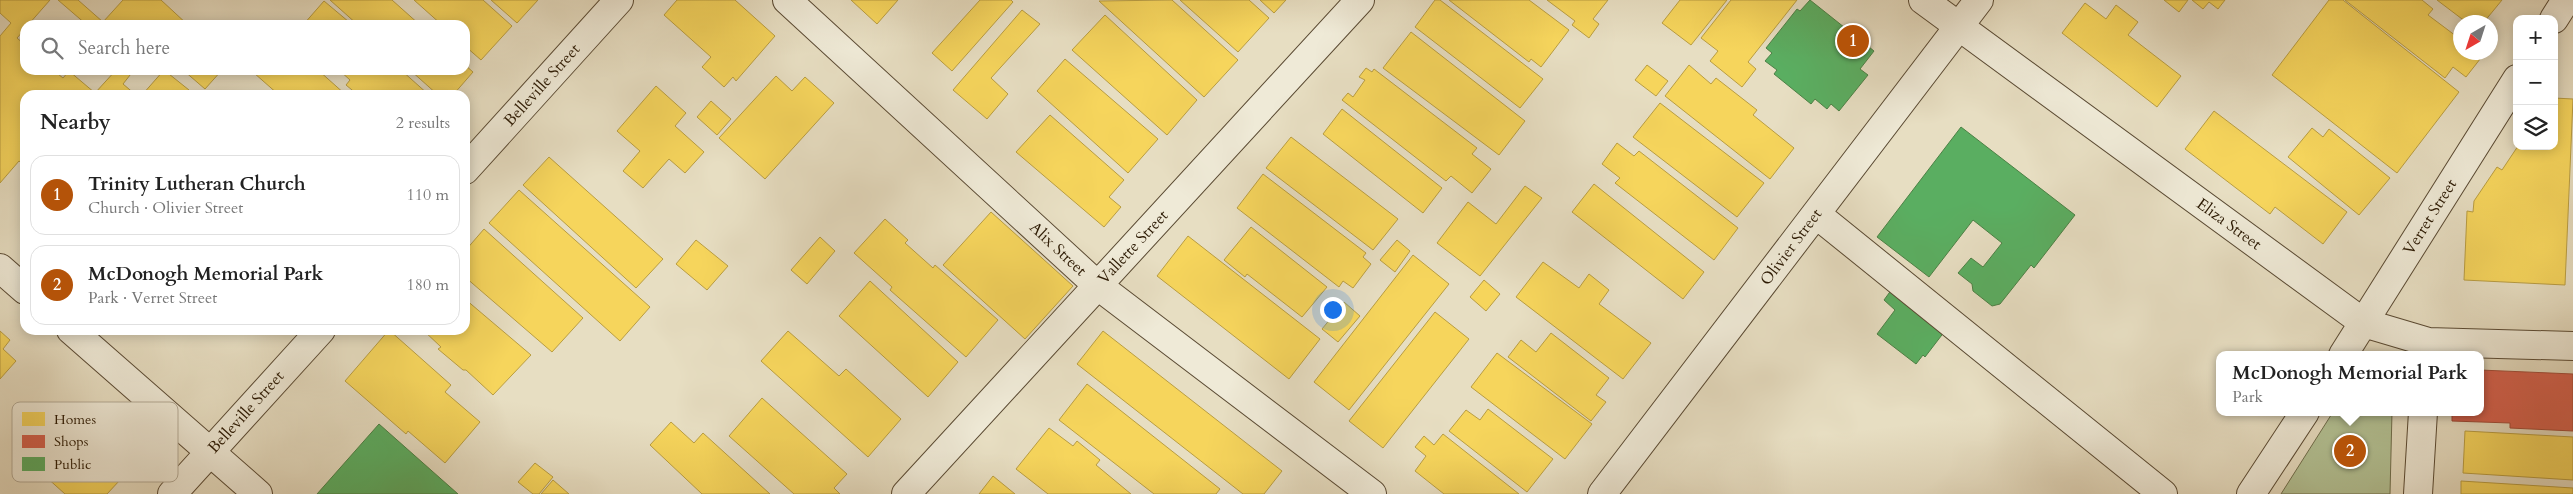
<!DOCTYPE html>
<html lang="en">
<head>
<meta charset="utf-8">
<style>
	body { margin:0; font-family:Cardo,serif; background:#f2f2f2; color:#222 }
	.controls { position:absolute; right:15px; top:15px; display:grid; overflow:hidden; border-radius:10px; box-shadow:0 2px 12px #0003 }
	.controls button { width:45px; height:45px; display:grid; place-items:center; padding:0; border:0; border-bottom:1px solid #e0e0e0; background:#fff; color:#222; font:25px sans-serif }
	.compass { position:absolute; left:2453px; top:15px; width:45px; height:45px; border-radius:50%; background:#fff; box-shadow:0 2px 12px #0003; rotate:219deg }
	.you { position:absolute; left:1332px; top:309px; width:18px; height:18px; margin:-12px; border:4px solid #fff; border-radius:50%; background:#1a73e8; box-shadow:0 0 0 8px #1a73e833 }
	.badge { display:grid; place-items:center; width:32px; height:32px; border-radius:50%; background:#b45309; color:#fff; font-size:16px; font-weight:700 }
	.pin { position:absolute; translate:-50% -50%; border:2px solid #fff; box-shadow:0 1px 5px #0006 }
	.popup { position:absolute; left:2216px; top:351px; width:268px; height:65px; box-sizing:border-box; display:grid; place-content:center; border-radius:10px; background:#fff; filter:drop-shadow(0 1px 4px #0005); font-size:16px; white-space:nowrap; color:#767676 }
	.popup b { font-size:19px; color:#222 }
	.popup::after { content:''; position:absolute; left:50%; top:100%; margin-left:-10px; border:10px solid transparent; border-top-color:#fff }
	.list { margin:0; padding:0; list-style:none }
	h2 { display:flex; justify-content:space-between; align-items:center; height:65px; margin:0; padding:0 20px; font-size:21px }
	h2 small { font-size:16px; font-weight:400; color:#767676 }
	.list li { display:grid; grid-template-columns:32px 1fr auto; gap:15px; align-items:center; box-sizing:border-box; height:80px; margin:0 10px 10px; padding:0 10px; border:1px solid #e0e0e0; border-radius:15px }
	.list b { display:block; font-size:19px; white-space:nowrap }
	.list p { margin:0; font-size:16px; white-space:nowrap; color:#767676 }
	.list em { font-size:16px; font-style:normal; color:#767676 }
	.icon { flex:none; width:28px; height:28px; fill:none; stroke:currentColor; stroke-width:2; stroke-linecap:round; stroke-linejoin:round }
	.map { position:relative; flex:none; width:2573px; height:494px; overflow:hidden }
	.search { position:absolute; background:#fff; box-shadow:0 2px 12px #0003; left:20px; top:20px; width:450px; height:55px; display:flex; align-items:center; gap:12px; box-sizing:border-box; padding:0 18px; border-radius:15px; color:#767676; font-size:19px }
	.panel { position:absolute; background:#fff; box-shadow:0 2px 12px #0003; left:20px; top:90px; width:450px; height:245px; border-radius:15px }
	.map>svg:first-child { display:block }
	.green { fill:#b3c295; stroke:#6f6e4c }
	.homes { fill:#f6d55c; stroke:#b99d41 }
	.shops { fill:#d6604d; stroke:#a34b37 }
	.public { fill:#5aae61; stroke:#4c8145 }
	.lines { fill:none; stroke-linecap:round; stroke-linejoin:round }
	.minor-casing { stroke:#5a4a33; stroke-width:30 }
	.minor { stroke:#efead7; stroke-width:28 }
	.labels { text-anchor:middle; dominant-baseline:central; stroke-width:5; stroke-linejoin:round; paint-order:stroke }
	.street-label { font-size:16px; fill:#2b1903; stroke:#efead7 }
	.key { fill:#efead7; stroke:#b4ab97; stroke-width:1 }
	.key-label { font-size:14px; fill:#2b1903 }
</style>
</head>
<body>
<div class="map">
<svg width="2573" height="494" viewBox="0 0 2573 494">
	<rect width="100%" height="100%" fill="#e7dec2"/>
	<filter id="stains"><feTurbulence type="fractalNoise" baseFrequency=".004" numOctaves="4"/><feColorMatrix values="0 0 0 0 .2 0 0 0 0 .09 0 0 0 0 .02 0 0 0 .5 -.17"/></filter>
	<radialGradient id="worn" r=".72"><stop offset=".6" stop-color="#630" stop-opacity="0"/><stop offset="1" stop-color="#630" stop-opacity=".3"/></radialGradient>
	<path class="green" d="M2333,412H2392L2390,494H2281Z"/>
	<path class="homes" d="M0,0H50L28,25H25V29L17,38L25,45V70H53L63,78L69,71L95,93L116,70H134L123,84L136,95H25V166L19,161L0,183V36L11,23L0,13Z
		M58,0H78L103,22L123,0H161L188,25H87Z
		M330,0H392L420,25H358Z
		M414,0H483L512,26L481,60L465,46V25H442Z
		M491,0H538L517,23Z
		M677,0H735L775,36L736,81L733,77L724,87L702,67L711,57L664,15Z
		M851,0H898L877,24Z
		M980,0H1011L1013,2L952,71L932,53Z
		M1172,0L1238,60L1204,97L1099,1Z
		M1180,0H1249L1269,18L1238,52Z
		M1260,0H1286L1274,13Z
		M1435,0H1440L1543,79L1520,108L1415,27Z
		M1449,0H1529L1569,30L1541,67L1531,59L1529,62Z
		M1547,0H1608L1593,19L1599,24L1589,38L1572,25L1575,21Z
		M1680,0H1727L1691,45L1662,23Z
		M1731,0H1797L1748,62L1756,69L1742,87L1710,61L1718,51L1701,38Z
		M2164,0H2188L2179,12Z
		M2192,0H2225L2218,9L2209,2L2203,9Z
		M2329,0H2343L2459,92L2397,173L2272,75Z
		M2345,0H2422L2433,9L2428,15L2460,39V52L2484,54L2466,77L2453,67L2445,78Z
		M2437,0H2502L2484,22H2466Z
		M324,1L349,22L346,25H303Z
		M2085,3L2106,19L2116,5L2138,22L2128,35L2181,76L2157,107L2062,33Z
		M1022,10L1040,24L991,78L1008,94L987,119L953,90Z
		M1105,15L1197,100L1167,135L1072,50Z
		M1411,32L1525,121L1499,155L1383,68Z
		M1065,59L1158,139L1128,173L1037,91Z
		M465,65L473,72L453,95H438L410,70H465Z
		M1647,65L1668,81L1656,96L1635,80Z
		M1689,65L1711,84L1716,78L1757,110L1753,115L1794,148L1770,179L1665,96Z
		M1366,68L1372,72L1374,69L1477,148L1472,154L1491,169L1472,193L1451,176L1446,181L1342,100L1348,93L1353,97L1365,80L1359,77Z
		M164,70L189,90L184,95H142Z
		M183,70H222L205,89Z
		M257,70H318L346,95H279L254,73Z
		M339,70H401L429,95H358L346,85L350,80Z
		M776,76L792,91L805,77L834,103L765,179L719,138Z
		M656,86L686,113L675,126L704,152L685,173L669,159L643,188L623,171L640,151L617,131Z
		M2554,98L2573,99L2565,285L2464,280L2467,211L2473,212L2474,201L2497,167L2502,170L2518,146H2554Z
		M711,101L731,119L717,135L697,117Z
		M1660,103L1764,183L1737,217L1633,137Z
		M1342,109L1442,188L1423,213L1323,134Z
		M2214,111L2347,212L2323,244L2275,207L2270,214L2185,149Z
		M1050,115L1124,180L1109,197L1121,207L1104,227L1016,152Z
		M2312,128L2323,137L2329,129L2390,178L2359,215L2288,157Z
		M1291,137L1398,219L1373,250L1266,168Z
		M1617,143L1634,156L1639,151L1738,228L1714,260L1615,183L1620,178L1602,164Z
		M549,157L663,259L636,288L523,185Z
		M1263,174L1366,253L1363,257L1371,264L1353,288L1343,281L1339,287L1237,208Z
		M1594,184L1704,272L1683,299L1572,212Z
		M1525,186L1542,198L1480,276L1437,243L1468,202L1496,224Z
		M519,190L650,307L620,341L489,223Z
		M991,212L1073,286L1025,339L943,265Z
		M885,219L908,240L905,243L933,268L935,265L998,320L966,357L890,290L892,287L854,253Z
		M1251,227L1327,287L1302,317L1247,274L1245,277L1224,260Z
		M484,229L583,318L552,352L465,277V251Z
		M1188,236L1320,339L1289,379L1157,276Z
		M820,237L835,251L807,284L791,270Z
		M696,240L728,266L707,290L676,264Z
		M1397,240L1410,251L1395,272L1380,260Z
		M1413,255L1449,284L1349,410L1314,382Z
		M1543,262L1579,288L1589,274L1609,290L1599,304L1651,343L1623,379L1516,297Z
		M1484,280L1500,294L1486,311L1470,297Z
		M870,281L958,362L928,397L839,316Z
		M465,299L531,355L493,395L466,370H463L438,349L441,347L423,330H465Z
		M1344,302L1360,316L1338,342L1322,329Z
		M1435,312L1469,339L1383,448L1349,421Z
		M389,330L451,385L445,392L480,422L445,463L408,431L406,434L345,381Z
		M0,331L10,340L3,349L16,361L0,379Z
		M788,331L839,376L846,369L901,419L868,457L761,361Z
		M1103,331L1282,471L1264,494H1243L1077,364Z
		M1551,333L1609,378L1596,395L1606,402L1591,421L1508,357L1521,340L1536,352Z
		M1497,353L1592,424L1565,459L1471,387Z
		M1087,384L1220,489L1216,494H1154L1059,420Z
		M762,398L847,474L834,488L840,494H794L729,436Z
		M1488,409L1553,459L1527,492L1449,431L1466,410L1480,420Z
		M103,412L146,452L107,494H65L45,476Z
		M671,422L694,443L703,433L770,494H702L650,445Z
		M1049,428L1073,446L1077,441L1100,460L1096,465L1131,494H1048L1016,469Z
		M2465,431L2573,437V480L2463,473Z
		M1443,434L1519,494H1444L1415,471L1426,456L1415,447L1424,436L1434,445Z
		M535,463L553,477L539,494H533L518,482Z
		M993,476L1015,494H979Z
		M553,480L569,494H541Z
		M2461,481L2573,488V494H2461Z"/>
	<path class="shops" d="M2480,370L2573,374V431L2510,428V423L2452,421V412H2480Z"/>
	<path class="public" d="M1810,0L1874,51L1860,69L1868,75L1839,111L1831,104L1827,109L1815,99L1811,104L1774,74L1777,70L1765,61L1772,53L1766,48L1797,9L1800,11Z
		M1961,127L2075,215L2034,268L2031,265L2000,304L1992,306L1973,291L1972,284L1958,273L1971,258L1983,267L2002,243L1973,220L1929,277L1877,237Z
		M1892,289L1948,327L1925,357L1923,355L1916,364L1877,334L1895,310L1884,300Z
		M379,424L458,494H317Z"/>
	<g class="lines">
		<g class="minor-casing">
			<path id="minor" d="M787,0L1097,285L1372,494
				M1923,0L2364,323L2428,342L2573,346
				M2554,19L2566,0
				M465,170L619,0
				M1816,214L2163,494
				M0,268L25,290
				M71,330L258,494
				M2343,355L2517,79
				M172,494L321,330
				M906,494L1360,0
				M1602,494L1979,0
				M2251,494L2305,412
				M2418,494L2423,412"/>
		</g>
		<use href="#minor" class="minor"/>
	</g>
	<g class="labels">
		<g class="street-label">
			<text transform="translate(542 85) rotate(-48)">Belleville Street</text>
			<text transform="translate(2430 217) rotate(-58)">Verret Street</text>
			<text transform="translate(2229 224) rotate(36)">Eliza Street</text>
			<text transform="translate(1133 247) rotate(-47)">Vallette Street</text>
			<text transform="translate(1791 247) rotate(-53)">Olivier Street</text>
			<text transform="translate(1058 249) rotate(43)">Alix Street</text>
			<text transform="translate(246 412) rotate(-48)">Belleville Street</text>
		</g>
	</g>
	<rect x="12" y="402" width="166" height="80" rx="8" class="key"/>
	<rect x="22" y="412" width="23" height="14" fill="#f6d55c"/>
	<rect x="22" y="435" width="23" height="13" fill="#d6604d"/>
	<rect x="22" y="457" width="23" height="14" fill="#5aae61"/>
	<g class="key-label">
		<text x="54" y="424">Homes</text>
		<text x="54" y="446">Shops</text>
		<text x="54" y="469">Public</text>
	</g>
	<rect width="100%" height="100%" filter="url(#stains)"/>
	<rect width="100%" height="100%" fill="url(#worn)"/>
</svg>
<div class="controls">
<button>+</button>
<button>−</button>
<button><svg class="icon" aria-label="layers" viewBox="0 0 24 24"><path d="M12 4l9 5-9 5-9-5zM3 14l9 5 9-5"/></svg></button>
</div>
<svg class="compass" viewBox="-18 -18 36 36"><path d="M0-13l5 13h-10z" fill="#e53935"/><path d="M0 13l5-13h-10z" fill="#767676"/></svg>
<div class="you"></div>
<div class="pin badge" style="left:1853px;top:41px">1</div>
<div class="pin badge" style="left:2350px;top:451px">2</div>
<div class="popup"><b>McDonogh Memorial Park</b>Park</div>
<div class="search"><svg class="icon" aria-label="search" viewBox="0 0 24 24"><circle cx="10" cy="10" r="6"/><path d="M15 15l6 6"/></svg>Search here</div>
<section class="panel">
<h2>Nearby<small>2 results</small></h2>
<ul class="list">
<li><span class="badge">1</span><div><b>Trinity Lutheran Church</b><p>Church · Olivier Street</p></div><em>110 m</em></li>
<li><span class="badge">2</span><div><b>McDonogh Memorial Park</b><p>Park · Verret Street</p></div><em>180 m</em></li>
</ul>
</section>
</div>
</body>
</html>
